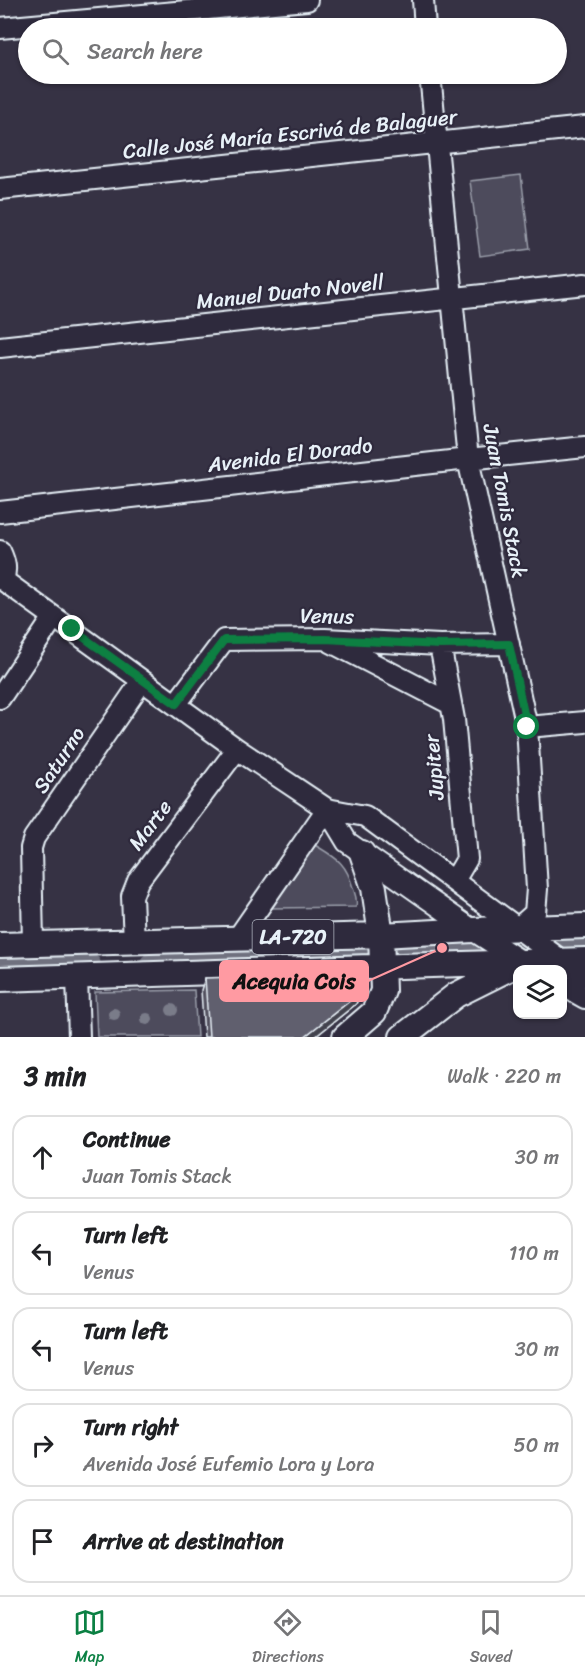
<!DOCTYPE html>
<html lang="en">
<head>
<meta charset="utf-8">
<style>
	body { margin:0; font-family:Sriracha,sans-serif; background:#f2f2f2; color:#202124 }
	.controls { position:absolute; right:18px; bottom:18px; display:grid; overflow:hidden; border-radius:12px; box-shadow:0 2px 4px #0004 }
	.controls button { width:54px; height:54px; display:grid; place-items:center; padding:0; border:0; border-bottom:2px solid #e0e0e0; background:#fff; color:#202124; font:30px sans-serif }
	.stop { position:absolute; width:18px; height:18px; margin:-14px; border:4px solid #0b8043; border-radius:50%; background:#fff }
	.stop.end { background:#0b8043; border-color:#fff; box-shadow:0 2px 6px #0008 }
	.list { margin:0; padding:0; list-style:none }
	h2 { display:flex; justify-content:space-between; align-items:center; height:78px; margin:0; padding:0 24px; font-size:26px }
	h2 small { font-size:20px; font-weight:400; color:#757577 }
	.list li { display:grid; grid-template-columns:39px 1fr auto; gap:18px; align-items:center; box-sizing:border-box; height:84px; margin:0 12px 12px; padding:0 12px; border:2px solid #e0e0e0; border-radius:18px }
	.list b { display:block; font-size:22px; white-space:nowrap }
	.list p { margin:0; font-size:20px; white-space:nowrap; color:#757577 }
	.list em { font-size:20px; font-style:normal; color:#757577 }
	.icon { flex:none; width:33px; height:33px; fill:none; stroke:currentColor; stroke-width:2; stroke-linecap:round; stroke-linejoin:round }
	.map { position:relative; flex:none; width:585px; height:1037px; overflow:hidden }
	.search { position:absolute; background:#fff; box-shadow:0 2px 4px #0004; left:18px; right:18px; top:18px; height:66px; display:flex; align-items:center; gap:15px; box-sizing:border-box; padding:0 21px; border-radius:33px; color:#757577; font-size:22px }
	.sheet { height:558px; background:#fff }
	nav { display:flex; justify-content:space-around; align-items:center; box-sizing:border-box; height:84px; border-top:2px solid #e0e0e0; background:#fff; font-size:16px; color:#757577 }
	nav a { display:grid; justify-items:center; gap:3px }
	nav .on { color:#0b8043 }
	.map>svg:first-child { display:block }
	.green { fill:#4d4b5c; stroke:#9a9eaa; stroke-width:1.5 }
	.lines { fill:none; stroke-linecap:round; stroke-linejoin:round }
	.canal { stroke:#70717f; stroke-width:18 }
	.minor-casing { stroke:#e8f1f8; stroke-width:24 }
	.major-casing { stroke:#e8f1f8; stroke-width:28 }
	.minor { stroke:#2f2a3d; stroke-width:20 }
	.major { stroke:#2f2a3d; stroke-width:24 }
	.tree { fill:#7a7b89 }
	.wall { fill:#53515f; stroke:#e8f1f8; stroke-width:1.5 }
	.shaded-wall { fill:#43424d; stroke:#e8f1f8; stroke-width:1.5 }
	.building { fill:#605e6e; stroke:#e8f1f8; stroke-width:1.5 }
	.route { stroke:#0b8043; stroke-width:8 }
	.labels { text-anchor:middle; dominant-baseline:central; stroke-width:4.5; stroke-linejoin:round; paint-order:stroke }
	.shield { fill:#2f2a3d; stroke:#b0b5c0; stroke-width:1.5 }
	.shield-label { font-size:20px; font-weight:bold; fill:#e8f1f8 }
	.street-label { font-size:21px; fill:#e8f1f8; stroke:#2f2a3d }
	.leader { fill:none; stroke:#ff9aa2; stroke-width:2 }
	.callout-dot { fill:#ff9aa2; stroke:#2f2a3d; stroke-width:2 }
	.callout { fill:#ff9aa2; stroke:#ff9aa2; stroke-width:2 }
	.callout-label { font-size:22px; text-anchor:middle; font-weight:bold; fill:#111 }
</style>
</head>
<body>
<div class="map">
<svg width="585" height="1037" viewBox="0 0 585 1037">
	<rect width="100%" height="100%" fill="#363244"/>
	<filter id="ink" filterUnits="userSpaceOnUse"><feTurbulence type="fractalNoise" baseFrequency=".0167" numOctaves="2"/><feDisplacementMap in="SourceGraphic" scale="12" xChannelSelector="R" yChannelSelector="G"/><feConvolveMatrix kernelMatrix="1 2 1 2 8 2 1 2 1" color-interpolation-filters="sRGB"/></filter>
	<g filter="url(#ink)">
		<path class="green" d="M521,175L530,249L480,256L470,181Z
			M315,845C336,858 346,862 353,888C355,894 358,900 356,907L271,908Z
			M194,990L197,1037H97L95,992Z"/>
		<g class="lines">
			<path class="canal" d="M149,963L442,948L585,944
				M0,966L92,964"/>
			<g class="minor-casing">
				<path id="minor" d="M423,0L425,28
					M0,28L307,0
					M430,74L468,459L527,727L537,889L535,913L518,928
					M0,189L585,127
					M0,347L585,284
					M0,512L468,459L585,447
					M0,551C5,562 7,569 3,580
					M0,578L237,749L327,809L347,842L474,931L527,965
					M331,642L451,704
					M440,645L454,719L467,859L454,881
					M0,698L54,617
					M176,704L224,640L325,639L440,645L509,644
					M527,727L585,722
					M327,809L365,816L561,960L585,976
					M237,939L327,809
					M134,942L132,896L138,881L237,749
					M33,944L31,848L34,838L142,681
					M77,977L79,1037
					M562,985L585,998"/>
			</g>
			<g class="major-casing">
				<path id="major" d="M0,945L381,935L473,930L585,926
					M0,979L585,960
					M345,1037L374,1012L383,991L381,935L374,888L362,853
					M402,1037L456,995L514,966"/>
			</g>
			<use href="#minor" class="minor"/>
			<use href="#major" class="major"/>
		</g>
		<g class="tree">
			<circle cx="172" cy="1010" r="6"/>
			<circle cx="114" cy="1014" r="6"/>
			<circle cx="147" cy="1019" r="6"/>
		</g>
		<path class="wall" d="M205,978L361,992L356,1004L315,1037H204L201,990Z"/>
		<path class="shaded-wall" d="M361,992L356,1004L315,1037H304Z"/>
		<path class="building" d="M350,973L362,980L361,992L304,1037H209L205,978Z"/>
	</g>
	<g class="lines" filter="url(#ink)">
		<path class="route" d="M72,629L176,704L224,640L325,639L440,645L509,644L527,727"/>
	</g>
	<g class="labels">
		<rect class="shield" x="252.5" y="920" width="81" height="34" rx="4.5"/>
		<g class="shield-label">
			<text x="293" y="937">LA-720</text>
		</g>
		<g class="street-label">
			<text transform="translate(290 134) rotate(-6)">Calle José María Escrivá de Balaguer</text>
			<text transform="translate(290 292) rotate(-6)">Manuel Duato Novell</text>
			<text transform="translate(290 455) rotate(-7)">Avenida El Dorado</text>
			<text transform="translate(505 501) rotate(79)">Juan Tomis Stack</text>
			<text transform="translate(327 616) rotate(1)">Venus</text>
			<text transform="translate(59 760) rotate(-56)">Saturno</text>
			<text transform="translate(434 767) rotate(-95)">Jupiter</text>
			<text transform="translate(150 825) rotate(-53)">Marte</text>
		</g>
	</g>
	<path class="leader" d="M442 948L368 981"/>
	<circle class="callout-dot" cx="442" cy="948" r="6"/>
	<rect class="callout" x="220" y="961" width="148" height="40" rx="6"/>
	<g class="callout-label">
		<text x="294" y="989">Acequia Cois</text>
	</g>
</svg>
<div class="controls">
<button><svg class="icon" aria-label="layers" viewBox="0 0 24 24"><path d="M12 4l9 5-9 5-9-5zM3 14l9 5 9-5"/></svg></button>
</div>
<div class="stop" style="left:527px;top:727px"></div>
<div class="stop end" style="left:72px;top:629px"></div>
<div class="search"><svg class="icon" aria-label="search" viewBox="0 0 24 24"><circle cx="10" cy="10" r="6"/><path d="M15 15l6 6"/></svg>Search here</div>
</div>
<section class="sheet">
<h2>3 min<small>Walk · 220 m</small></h2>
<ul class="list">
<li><svg class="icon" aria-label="ahead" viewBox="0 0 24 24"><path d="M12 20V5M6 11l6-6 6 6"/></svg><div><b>Continue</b><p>Juan Tomis Stack</p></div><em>30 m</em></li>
<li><svg class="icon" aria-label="left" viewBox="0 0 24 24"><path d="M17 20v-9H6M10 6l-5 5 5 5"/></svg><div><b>Turn left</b><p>Venus</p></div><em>110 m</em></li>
<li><svg class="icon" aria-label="left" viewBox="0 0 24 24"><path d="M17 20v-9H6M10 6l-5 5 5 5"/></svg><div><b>Turn left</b><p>Venus</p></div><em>30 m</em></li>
<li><svg class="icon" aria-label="right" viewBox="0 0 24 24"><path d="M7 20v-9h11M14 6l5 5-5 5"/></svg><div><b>Turn right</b><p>Avenida José Eufemio Lora y Lora</p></div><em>50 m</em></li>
<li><svg class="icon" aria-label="arrive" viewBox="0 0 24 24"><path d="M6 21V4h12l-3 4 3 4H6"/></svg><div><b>Arrive at destination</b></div></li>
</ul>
</section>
<nav>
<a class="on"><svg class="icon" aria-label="map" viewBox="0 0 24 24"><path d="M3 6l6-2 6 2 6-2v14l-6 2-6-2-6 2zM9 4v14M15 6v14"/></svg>Map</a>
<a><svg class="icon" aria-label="directions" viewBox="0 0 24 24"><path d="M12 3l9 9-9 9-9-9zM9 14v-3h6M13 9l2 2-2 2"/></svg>Directions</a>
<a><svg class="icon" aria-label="saved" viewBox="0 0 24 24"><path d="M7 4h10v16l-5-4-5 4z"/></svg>Saved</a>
</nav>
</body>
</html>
